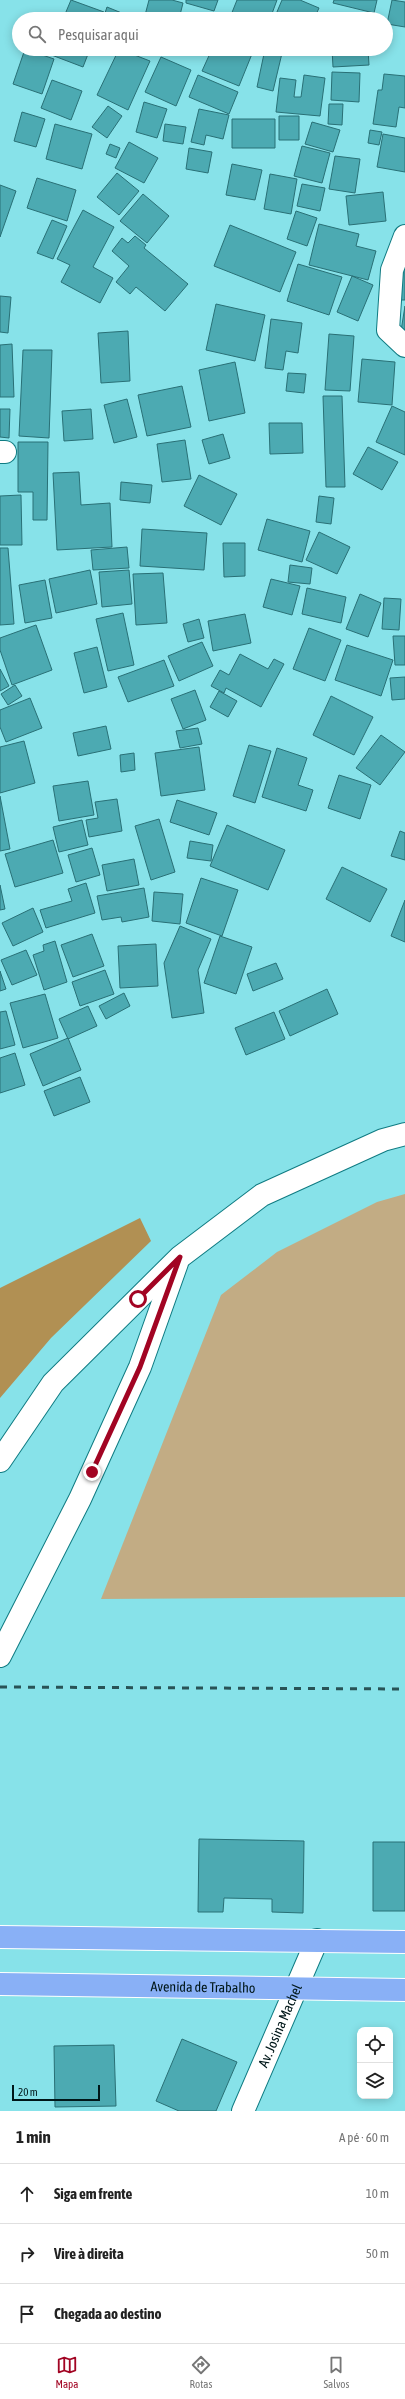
<!DOCTYPE html>
<html lang="pt">
<head>
<meta charset="utf-8">
<style>
	body { margin:0; font-family:"Asap Condensed",sans-serif; background:#f2f2f2; color:#222 }
	.controls { position:absolute; right:12px; bottom:12px; display:grid; overflow:hidden; border-radius:8px; box-shadow:0 2px 10px #0003 }
	.controls button { width:36px; height:36px; display:grid; place-items:center; padding:0; border:0; border-bottom:1px solid #e0e0e0; background:#fff; color:#222; font:20px sans-serif }
	.scale { position:absolute; left:12px; bottom:10px; width:88px; box-sizing:border-box; padding-left:4px; border:2px solid #001719; border-top:0; font-size:11px; line-height:14px; white-space:nowrap; color:#001719; -webkit-text-stroke:3px #87e2e9; paint-order:stroke }
	.stop { position:absolute; width:12px; height:12px; margin:-9px; border:3px solid #a20423; border-radius:50%; background:#fff }
	.stop.end { background:#a20423; border-color:#fff; box-shadow:0 1px 4px #0008 }
	.list { margin:0; padding:0; list-style:none }
	h2 { display:flex; justify-content:space-between; align-items:center; height:52px; margin:0; padding:0 16px; font-size:17px }
	h2 small { font-size:13px; font-weight:400; color:#767676 }
	.list li { display:grid; grid-template-columns:26px 1fr auto; gap:12px; align-items:center; box-sizing:border-box; height:60px; padding:0 16px; border-top:1px solid #e0e0e0 }
	.list b { display:block; font-size:15px; white-space:nowrap }
	.list em { font-size:13px; font-style:normal; color:#767676 }
	.icon { flex:none; width:22px; height:22px; fill:none; stroke:currentColor; stroke-width:2; stroke-linecap:round; stroke-linejoin:round }
	.map { position:relative; flex:none; width:405px; height:2111px; overflow:hidden }
	.search { position:absolute; background:#fff; box-shadow:0 2px 10px #0003; left:12px; right:12px; top:12px; height:44px; display:flex; align-items:center; gap:10px; box-sizing:border-box; padding:0 14px; border-radius:22px; color:#767676; font-size:15px }
	.sheet { height:232px; background:#fff }
	nav { display:flex; justify-content:space-around; align-items:center; box-sizing:border-box; height:56px; border-top:1px solid #e0e0e0; background:#fff; font-size:11px; color:#767676 }
	nav a { display:grid; justify-items:center; gap:2px }
	nav .on { color:#a20423 }
	.map>svg:first-child { display:block }
	.green { fill:#c2ac84 }
	.forest { fill:#b19053 }
	.building { fill:#4caab2; stroke:#297076 }
	.lines { fill:none; stroke-linecap:round; stroke-linejoin:round }
	.minor-casing { stroke:#0f7b82; stroke-width:24 }
	.highway-casing { stroke:#fff; stroke-width:24 }
	.minor { stroke:#fff; stroke-width:22 }
	.highway { stroke:#89b0f6; stroke-width:22 }
	.rail { stroke:#285356; stroke-width:3; stroke-dasharray:7 7; stroke-linecap:butt }
	.route { stroke:#a20423; stroke-width:5 }
	.labels { text-anchor:middle; dominant-baseline:central; stroke-width:3; stroke-linejoin:round; paint-order:stroke }
	.street-label { font-size:14px; fill:#001719; stroke:#87e2e9 }
</style>
</head>
<body>
<div class="map">
<svg width="405" height="2111" viewBox="0 0 405 2111">
	<rect width="100%" height="100%" fill="#87e2e9"/>
	<path class="green" d="M405,1194V1597L101,1599L221,1295L277,1252L377,1202Z"/>
	<path class="forest" d="M140,1218L151,1241L51,1338L0,1398V1288Z"/>
	<path class="building" d="M71,0L104,12L102,19H63Z
		M149,0H172L183,3L179,19H144Z
		M186,0H218L214,11L186,3Z
		M237,0H277L270,19H242L231,15Z
		M282,0H300L319,8L314,19H274Z
		M334,0H377L374,13L333,3Z
		M392,0L405,2V27L387,24Z
		M107,7L134,18V19H103Z
		M25,49L54,59L42,94L13,84Z
		M41,49H90L83,67L41,51Z
		M119,49L150,61L128,110L97,95Z
		M212,49H254L239,86L202,71Z
		M265,49H283L273,91L257,87Z
		M332,49H368L369,65L333,67Z
		M161,57L191,70L176,106L145,92Z
		M332,72L360,73L359,102L331,100Z
		M384,74L405,76V108L399,107L396,127L373,124L378,90H382Z
		M198,75L238,92L229,114L189,97Z
		M304,75L325,78L320,116L276,112L280,78L296,80L294,97H301Z
		M52,80L82,91L71,120L41,108Z
		M144,102L167,109L157,138L136,132Z
		M329,104H343L342,125L328,124Z
		M108,106L122,116L107,138L92,127Z
		M199,109L229,115L223,139L206,135L204,145L191,142Z
		M22,112L45,119L36,147L14,141Z
		M279,116H299V140H279Z
		M232,119H275V148H232Z
		M312,122L340,130L333,152L305,144Z
		M55,124L92,134L82,169L46,159Z
		M165,124L186,127L183,144L163,141Z
		M370,130L382,132L379,145L368,143Z
		M383,134L405,138V172L377,167Z
		M129,142L158,158L144,183L115,168Z
		M110,144L120,148L116,158L106,154Z
		M302,146L330,153L322,183L294,176Z
		M189,148L212,152L208,173L186,169Z
		M335,156L360,159L355,193L329,189Z
		M232,164L262,170L255,200L226,195Z
		M117,173L139,191L119,215L97,197Z
		M270,174L297,179L291,214L264,209Z
		M37,178L76,190L67,221L27,208Z
		M302,184L325,188L320,211L297,206Z
		M0,185L16,191L0,237Z
		M383,192L386,221L349,225L346,196Z
		M143,194L169,216L147,243L120,221Z
		M83,210L114,227L93,267L113,278L100,303L61,282L70,265L57,259Z
		M296,211L317,218L307,246L287,239Z
		M52,220L67,226L53,259L37,253Z
		M319,224L359,234L356,246L376,251L368,280L309,265Z
		M230,225L296,252L280,292L214,266Z
		M135,236L146,245L144,248L188,284L165,311L136,287L130,294L116,282L129,266L112,251L122,238L128,243Z
		M298,264L342,277L329,315L287,301Z
		M405,264V300H394Z
		M352,276L373,285L358,321L337,312Z
		M0,296L11,297L8,333L0,332Z
		M216,304L265,315L255,361L206,350Z
		M405,306V338L400,337Z
		M271,319L302,323L298,353L286,351L283,370L265,368Z
		M128,331L130,381L101,383L98,333Z
		M329,334L354,336L350,391L325,390Z
		M12,344L14,397H0V345Z
		M23,350H52L49,438L19,436Z
		M362,359L395,362L392,405L358,402Z
		M235,362L245,413L209,421L199,370Z
		M288,373L306,374L304,393L286,391Z
		M182,386L191,427L147,436L138,395Z
		M323,396H342L345,487H326Z
		M127,399L137,437L114,443L104,405Z
		M392,406L405,412V455L376,442Z
		M0,409H10L9,438L0,437Z
		M91,409L93,439L64,441L62,411Z
		M269,423H302L303,453L270,454Z
		M223,434L230,458L209,464L202,440Z
		M185,440L191,479L162,482L157,444Z
		M18,442H48L47,520H33V492H18Z
		M368,447L398,462L382,490L353,474Z
		M79,472L81,505L110,503L112,547L57,550L53,473Z
		M199,475L237,494L221,525L184,506Z
		M121,482L152,485L150,503L120,500Z
		M21,495L22,545H0V496Z
		M319,496L334,498L331,524L316,522Z
		M267,519L310,531L302,562L258,550Z
		M142,529L207,533L204,570L140,566Z
		M319,532L350,547L337,574L306,560Z
		M223,543H245V576L224,577Z
		M127,547L129,568L93,570L91,550Z
		M0,548H8L14,624L0,625Z
		M290,565L312,568L310,584L288,582Z
		M90,570L97,604L56,613L49,579Z
		M129,570L132,604L102,607L99,572Z
		M163,573L167,623L136,625L133,574Z
		M271,579L300,586L292,615L263,607Z
		M45,580L52,618L25,623L19,585Z
		M307,588L346,597L341,623L302,614Z
		M360,594L381,603L368,637L346,629Z
		M384,598L401,599L399,630L382,629Z
		M123,613L134,665L108,671L96,619Z
		M245,614L251,643L213,651L208,621Z
		M199,619L204,638L188,642L183,624Z
		M36,625L52,670L12,685L0,650V638Z
		M309,628L341,640L325,681L293,669Z
		M393,636H405V665H395Z
		M202,642L213,666L179,681L168,656Z
		M347,645L393,660L381,696L335,680Z
		M97,647L107,687L84,693L74,653Z
		M240,654L268,669L274,659L284,664L261,707L226,688L224,693L211,686L220,670L229,675Z
		M164,660L174,686L128,702L118,677Z
		M0,669L9,686L0,691Z
		M405,677V699L392,700L390,678Z
		M15,685L22,696L8,705L1,694Z
		M195,690L206,720L183,729L171,699Z
		M219,691L237,701L228,717L210,707Z
		M331,696L373,717L354,755L313,735Z
		M30,698L42,728L6,742L0,727V710Z
		M106,726L111,749L78,756L73,733Z
		M198,728L202,744L180,748L176,731Z
		M381,735L405,752L380,785L356,768Z
		M24,741L35,783L0,793V747Z
		M249,745L271,751L255,803L233,796Z
		M199,747L205,790L161,796L155,753Z
		M277,748L307,758L298,785L313,790L306,811L262,797Z
		M134,753L135,770L121,772L120,755Z
		M339,775L371,785L360,819L328,808Z
		M88,781L94,815L59,821L53,786Z
		M0,796L10,849L0,851Z
		M117,799L122,831L89,837L86,820L98,818L95,802Z
		M177,800L217,813L209,835L170,822Z
		M159,819L175,872L151,880L135,826Z
		M82,820L88,845L59,852L53,827Z
		M227,825L285,850L268,890L210,866Z
		M400,831L405,833V860L391,856Z
		M53,840L63,873L15,887L5,854Z
		M190,841L213,845L211,861L187,858Z
		M92,848L100,875L76,882L68,855Z
		M134,859L139,885L107,891L102,865Z
		M342,867L387,889L370,922L326,899Z
		M201,878L238,890L222,936L186,923Z
		M86,883L95,913L46,928L40,910L72,901L68,889Z
		M0,885L5,909L0,910Z
		M144,888L149,917L122,922L121,917L102,920L97,896Z
		M154,892L183,894L180,924L152,921Z
		M405,900V942L391,936Z
		M33,908L43,932L13,946L2,923Z
		M180,926L211,939L198,970L204,1013L172,1018L164,963Z
		M92,934L104,966L73,977L61,945Z
		M220,936L252,947L236,994L204,983Z
		M55,941L67,982L44,990L33,955L44,951L43,945Z
		M156,944L158,986L120,988L118,946Z
		M26,950L37,975L12,985L1,960Z
		M276,963L283,979L253,991L247,974Z
		M105,970L114,994L80,1006L72,982Z
		M0,971L6,989L0,991Z
		M327,989L338,1014L290,1036L279,1011Z
		M124,993L130,1006L106,1019L99,1006Z
		M45,994L58,1038L23,1048L10,1003Z
		M88,1006L97,1026L68,1039L59,1019Z
		M6,1011L15,1045L0,1049V1012Z
		M274,1012L285,1039L246,1055L235,1028Z
		M68,1038L81,1070L43,1086L30,1054Z
		M15,1053L25,1085L0,1093V1058Z
		M80,1077L90,1102L54,1116L44,1091Z
		M199,1839L304,1841L303,1913L272,1912V1899L224,1898L223,1912H198Z
		M373,1842H405V1911H373Z
		M182,2039L237,2062L216,2111H179L156,2101Z
		M114,2045L116,2106L55,2107L54,2046Z"/>
	<g class="lines">
		<g class="minor-casing">
			<g id="minor">
				<path d="M405,236L392,270L388,330L405,346"/>
				<path d="M0,452H5"/>
				<path d="M0,1461L53,1383L180,1257L262,1195L383,1140L405,1134"/>
				<path d="M0,1656L80,1499L140,1367L177,1263"/>
				<path id="s1" d="M243,2111L317,1940"/>
			</g>
		</g>
		<g class="highway-casing">
			<g id="highway">
				<path d="M0,1937L405,1942"/>
				<path id="s2" d="M0,1984L405,1990"/>
			</g>
		</g>
		<use href="#minor" class="minor"/>
		<use href="#highway" class="highway"/>
		<path class="rail" d="M0,1687L405,1689"/>
	</g>
	<g class="lines">
		<path class="route" d="M92,1472L140,1367L180,1257L138,1299"/>
	</g>
	<g class="labels">
		<g class="street-label">
			<text stroke="none"><textPath href="#s2" startOffset="203">Avenida de Trabalho</textPath></text>
			<text stroke="none"><textPath href="#s1" startOffset="93">Av. Josina Machel</textPath></text>
		</g>
	</g>
</svg>
<div class="controls">
<button><svg class="icon" aria-label="locate" viewBox="0 0 24 24"><circle cx="12" cy="12" r="6"/><path d="M12 2v4M12 18v4M2 12h4M18 12h4"/></svg></button>
<button><svg class="icon" aria-label="layers" viewBox="0 0 24 24"><path d="M12 4l9 5-9 5-9-5zM3 14l9 5 9-5"/></svg></button>
</div>
<div class="scale">20 m</div>
<div class="stop" style="left:138px;top:1299px"></div>
<div class="stop end" style="left:92px;top:1472px"></div>
<div class="search"><svg class="icon" aria-label="search" viewBox="0 0 24 24"><circle cx="10" cy="10" r="6"/><path d="M15 15l6 6"/></svg>Pesquisar aqui</div>
</div>
<section class="sheet">
<h2>1 min<small>A pé · 60 m</small></h2>
<ul class="list">
<li><svg class="icon" aria-label="ahead" viewBox="0 0 24 24"><path d="M12 20V5M6 11l6-6 6 6"/></svg><div><b>Siga em frente</b></div><em>10 m</em></li>
<li><svg class="icon" aria-label="right" viewBox="0 0 24 24"><path d="M7 20v-9h11M14 6l5 5-5 5"/></svg><div><b>Vire à direita</b></div><em>50 m</em></li>
<li><svg class="icon" aria-label="arrive" viewBox="0 0 24 24"><path d="M6 21V4h12l-3 4 3 4H6"/></svg><div><b>Chegada ao destino</b></div></li>
</ul>
</section>
<nav>
<a class="on"><svg class="icon" aria-label="map" viewBox="0 0 24 24"><path d="M3 6l6-2 6 2 6-2v14l-6 2-6-2-6 2zM9 4v14M15 6v14"/></svg>Mapa</a>
<a><svg class="icon" aria-label="directions" viewBox="0 0 24 24"><path d="M12 3l9 9-9 9-9-9zM9 14v-3h6M13 9l2 2-2 2"/></svg>Rotas</a>
<a><svg class="icon" aria-label="saved" viewBox="0 0 24 24"><path d="M7 4h10v16l-5-4-5 4z"/></svg>Salvos</a>
</nav>
</body>
</html>
